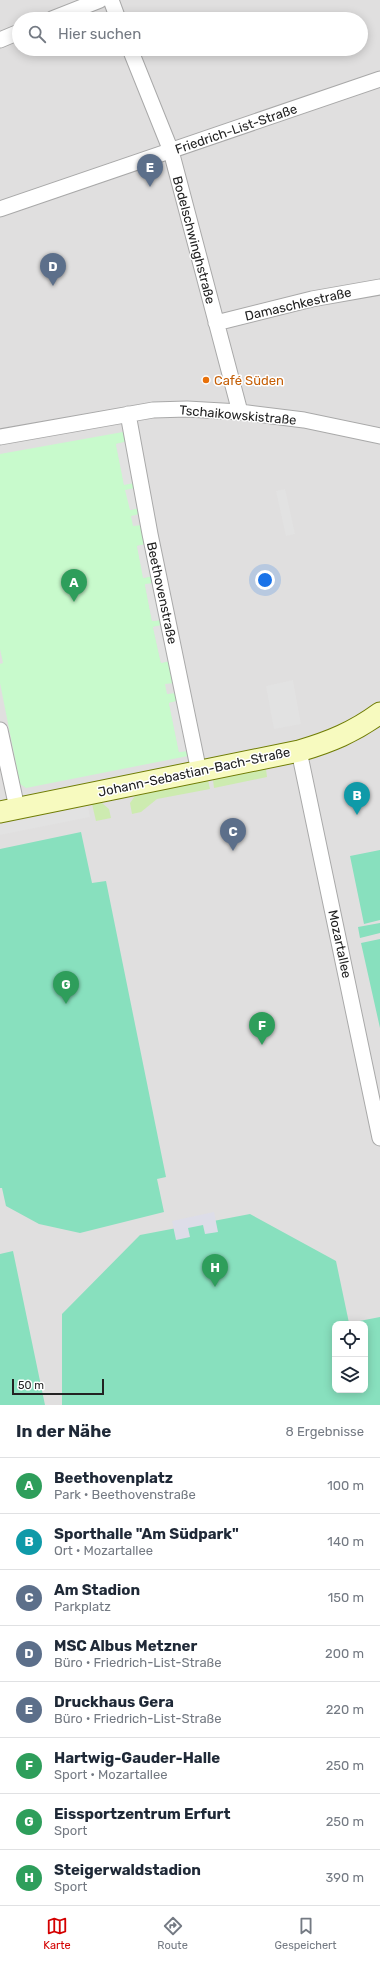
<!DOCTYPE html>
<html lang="de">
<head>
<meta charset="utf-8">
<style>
	body { margin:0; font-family:Rubik,sans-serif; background:#f6f6f7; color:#1f2937 }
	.controls { position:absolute; right:12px; bottom:12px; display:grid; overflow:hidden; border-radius:8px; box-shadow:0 2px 10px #0003 }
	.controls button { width:36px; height:36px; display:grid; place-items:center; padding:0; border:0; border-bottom:1px solid #e0e1e3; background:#fff; color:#1f2937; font:20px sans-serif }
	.scale { position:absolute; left:12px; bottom:10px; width:92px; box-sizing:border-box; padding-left:4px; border:2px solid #222; border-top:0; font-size:11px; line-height:14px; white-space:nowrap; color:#222; -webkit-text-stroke:3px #fff; paint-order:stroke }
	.you { position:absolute; left:265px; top:580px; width:14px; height:14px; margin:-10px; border:3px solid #fff; border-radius:50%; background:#1a73e8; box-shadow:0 0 0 6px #1a73e833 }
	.badge { display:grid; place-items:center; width:26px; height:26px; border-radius:50%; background:#d40000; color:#fff; font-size:13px; font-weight:700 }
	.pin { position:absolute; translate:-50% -33px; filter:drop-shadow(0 1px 2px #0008) }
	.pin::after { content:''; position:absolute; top:21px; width:14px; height:12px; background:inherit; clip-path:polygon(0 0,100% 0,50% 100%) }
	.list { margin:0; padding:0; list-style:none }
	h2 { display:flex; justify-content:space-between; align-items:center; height:52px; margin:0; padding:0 16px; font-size:17px }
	h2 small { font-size:13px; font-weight:400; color:#747a83 }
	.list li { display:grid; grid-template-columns:26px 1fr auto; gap:12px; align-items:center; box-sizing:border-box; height:56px; padding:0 16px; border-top:1px solid #e0e1e3 }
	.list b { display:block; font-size:15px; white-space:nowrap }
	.list p { margin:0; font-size:13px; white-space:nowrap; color:#747a83 }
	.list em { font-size:13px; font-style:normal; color:#747a83 }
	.icon { flex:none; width:22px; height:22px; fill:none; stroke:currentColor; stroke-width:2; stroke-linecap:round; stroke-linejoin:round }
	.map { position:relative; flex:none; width:380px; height:1405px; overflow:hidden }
	.search { position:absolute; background:#fff; box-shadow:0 2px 10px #0003; left:12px; right:12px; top:12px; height:44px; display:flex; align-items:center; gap:10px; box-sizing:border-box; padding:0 14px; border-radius:22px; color:#747a83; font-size:15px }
	.sheet { height:500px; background:#fff }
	nav { display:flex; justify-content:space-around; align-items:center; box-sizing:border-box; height:56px; border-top:1px solid #e0e1e3; background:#fff; font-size:11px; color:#747a83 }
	nav a { display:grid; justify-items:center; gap:2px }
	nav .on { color:#d40000 }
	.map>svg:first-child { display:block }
	.residential { fill:#e0dfdf; fill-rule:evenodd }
	.grass { fill:#cdebb0 }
	.park { fill:#c8facc }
	.pitch { fill:#88e0be; fill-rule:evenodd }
	.parking { fill:#e2e2e2 }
	.plaza { fill:#dddde8 }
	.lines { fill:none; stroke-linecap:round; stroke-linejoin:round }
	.street-casing { stroke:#a9a9a9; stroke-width:17 }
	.secondary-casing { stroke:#707d05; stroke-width:23 }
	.street { stroke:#fff; stroke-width:15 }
	.secondary { stroke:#f7fabf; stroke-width:21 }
	.food-dot { fill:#e8710a; stroke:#fff; stroke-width:1.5 }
	.labels { text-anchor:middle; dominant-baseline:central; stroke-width:3; stroke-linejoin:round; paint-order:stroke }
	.street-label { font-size:13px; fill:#222; stroke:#fff }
	.food-label { font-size:13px; fill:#c56008; stroke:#fff; text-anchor:start }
</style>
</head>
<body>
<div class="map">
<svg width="380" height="1405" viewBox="0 0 380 1405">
	<rect width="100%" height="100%" fill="#f2efe9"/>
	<path class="residential" d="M0,0H380V1405H0ZM19,19H361V49H19ZM335,1324H365V1390H335Z"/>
	<path class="grass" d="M266,769L267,777L214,788L213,780Z
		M208,780L210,789L157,799L141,812L132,814L130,803L135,796Z
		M102,803L109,809L111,818L96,821L92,804Z"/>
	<path class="park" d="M123,432L125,442L116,444L124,484L134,483L135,488L130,510L139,508V514L131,516L133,526L142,525L146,544L137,546L144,578L152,576L154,583L145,585L152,621L161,620L162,625L153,627L161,663L169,661L174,683L165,684L167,694L176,693L177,701L169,703L179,752L187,751L188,756L26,788L20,784L0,683V664L3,663L0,649V454Z"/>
	<path class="pitch" d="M81,832L92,883L106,881L166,1177L157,1179L164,1212L80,1233L39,1224L6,1206L2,1188H0V849Z
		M380,850V920L364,924L350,856Z
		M380,923V933L360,938L358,927Z
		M380,939V1028L361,943Z
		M250,1214L336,1261L349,1323L380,1317V1405H62V1314L140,1235ZM335,1324H365V1390H335Z
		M13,1251L45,1405H0V1254Z"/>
	<path class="parking" d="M125,442L134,483L124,485L116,444Z
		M135,488L139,508L130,510L125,490Z
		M285,489L295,534L286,536L276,491Z
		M146,544L152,576L143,578L137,546Z
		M154,583L161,620L152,621L145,584Z
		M162,625L169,661L161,663L153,627Z
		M293,680L301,724L274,729L266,686Z
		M177,701L187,751L179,752L169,703Z
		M88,806L90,817L0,835V824Z"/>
	<path class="plaza" d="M214,1212L218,1232L205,1234L203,1225L188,1228L190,1237L176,1240L172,1221Z"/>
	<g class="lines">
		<g class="street-casing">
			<path id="street" d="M111,0L118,19
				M52,19L100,0
				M0,40L19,32
				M130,49L171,151L240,412
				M0,209L380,79
				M216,323L312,299L380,287
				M128,414L150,534L199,772
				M0,437L153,410L187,409L240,412L304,420L380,436
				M0,730L17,808
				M299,751L380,1138"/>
		</g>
		<g class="secondary-casing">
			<path id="secondary" d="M0,812L299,751C330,742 354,732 380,713"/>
		</g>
		<use href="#street" class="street"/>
		<use href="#secondary" class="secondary"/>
	</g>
	<circle class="food-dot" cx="206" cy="380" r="4"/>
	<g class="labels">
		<g class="street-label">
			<text transform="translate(236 129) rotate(-19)">Friedrich-List-Straße</text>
			<text transform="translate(194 240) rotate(75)">Bodelschwinghstraße</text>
			<text transform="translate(298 304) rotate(-13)">Damaschkestraße</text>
			<text transform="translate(238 415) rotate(5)">Tschaikowskistraße</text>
			<text transform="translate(162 593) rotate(78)">Beethovenstraße</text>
			<text transform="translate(194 772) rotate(-12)">Johann-Sebastian-Bach-Straße</text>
			<text transform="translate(340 944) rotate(78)">Mozartallee</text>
		</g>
		<g class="food-label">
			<text x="214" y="380">Café Süden</text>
		</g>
	</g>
</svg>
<div class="controls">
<button><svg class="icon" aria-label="locate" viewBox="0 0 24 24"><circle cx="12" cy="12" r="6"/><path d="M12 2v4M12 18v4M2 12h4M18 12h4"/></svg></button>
<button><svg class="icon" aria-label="layers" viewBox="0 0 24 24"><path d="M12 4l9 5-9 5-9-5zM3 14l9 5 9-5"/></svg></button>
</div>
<div class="scale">50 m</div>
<div class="you"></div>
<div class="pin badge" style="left:74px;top:602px;background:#2e9e5b">A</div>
<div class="pin badge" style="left:357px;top:815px;background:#0f9aa8">B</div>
<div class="pin badge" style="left:233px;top:851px;background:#5c6f8a">C</div>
<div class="pin badge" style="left:53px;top:286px;background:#5c6f8a">D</div>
<div class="pin badge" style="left:150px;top:187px;background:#5c6f8a">E</div>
<div class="pin badge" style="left:262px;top:1045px;background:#2e9e5b">F</div>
<div class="pin badge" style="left:66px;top:1004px;background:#2e9e5b">G</div>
<div class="pin badge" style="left:215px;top:1287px;background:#2e9e5b">H</div>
<div class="search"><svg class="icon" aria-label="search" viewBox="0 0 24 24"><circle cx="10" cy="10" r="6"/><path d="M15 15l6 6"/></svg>Hier suchen</div>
</div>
<section class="sheet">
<h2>In der Nähe<small>8 Ergebnisse</small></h2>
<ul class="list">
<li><span class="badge" style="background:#2e9e5b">A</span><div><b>Beethovenplatz</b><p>Park · Beethovenstraße</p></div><em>100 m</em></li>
<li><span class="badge" style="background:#0f9aa8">B</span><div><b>Sporthalle &quot;Am Südpark&quot;</b><p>Ort · Mozartallee</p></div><em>140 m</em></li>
<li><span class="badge" style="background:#5c6f8a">C</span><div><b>Am Stadion</b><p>Parkplatz</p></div><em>150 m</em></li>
<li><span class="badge" style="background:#5c6f8a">D</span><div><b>MSC Albus Metzner</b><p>Büro · Friedrich-List-Straße</p></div><em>200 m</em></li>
<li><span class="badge" style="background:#5c6f8a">E</span><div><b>Druckhaus Gera</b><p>Büro · Friedrich-List-Straße</p></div><em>220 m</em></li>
<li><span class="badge" style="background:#2e9e5b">F</span><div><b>Hartwig-Gauder-Halle</b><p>Sport · Mozartallee</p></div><em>250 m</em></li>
<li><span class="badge" style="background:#2e9e5b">G</span><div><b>Eissportzentrum Erfurt</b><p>Sport</p></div><em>250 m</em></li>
<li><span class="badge" style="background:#2e9e5b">H</span><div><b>Steigerwaldstadion</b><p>Sport</p></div><em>390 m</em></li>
</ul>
</section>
<nav>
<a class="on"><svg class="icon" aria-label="map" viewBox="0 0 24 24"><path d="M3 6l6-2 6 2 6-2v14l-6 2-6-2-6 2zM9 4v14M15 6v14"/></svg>Karte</a>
<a><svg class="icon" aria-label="directions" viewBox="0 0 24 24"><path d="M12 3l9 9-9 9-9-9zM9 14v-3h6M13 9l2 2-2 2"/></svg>Route</a>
<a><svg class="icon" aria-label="saved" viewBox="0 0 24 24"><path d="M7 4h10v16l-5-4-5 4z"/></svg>Gespeichert</a>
</nav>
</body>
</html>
